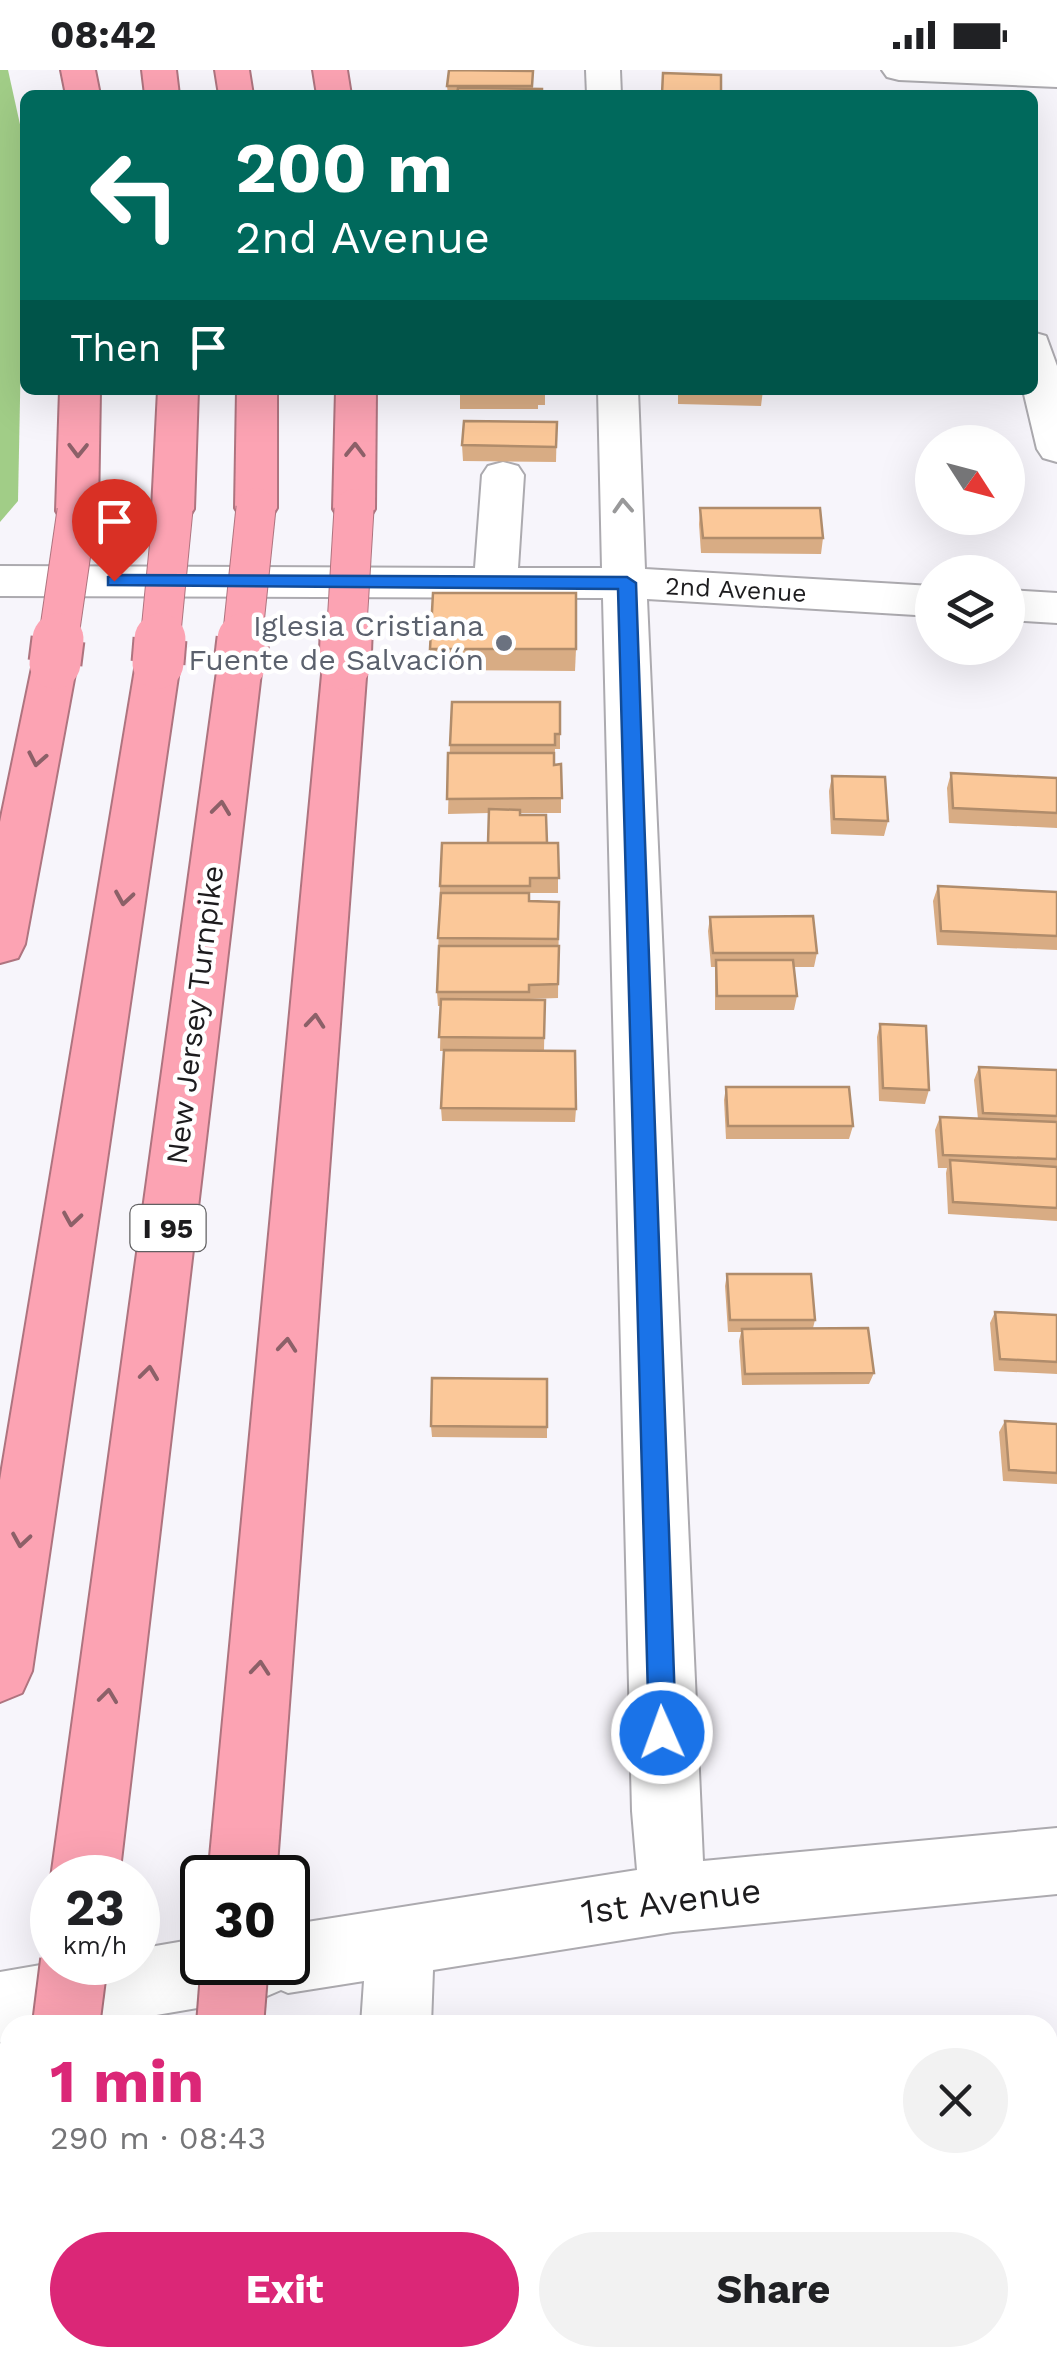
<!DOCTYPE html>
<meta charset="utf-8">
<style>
body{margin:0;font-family:"Work Sans",sans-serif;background:#f2f2f2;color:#202124;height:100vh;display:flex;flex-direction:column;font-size:38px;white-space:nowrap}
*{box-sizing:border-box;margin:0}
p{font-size:32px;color:#757577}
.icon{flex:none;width:55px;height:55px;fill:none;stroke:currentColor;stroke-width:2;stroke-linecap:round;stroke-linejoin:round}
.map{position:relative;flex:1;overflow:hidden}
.drawer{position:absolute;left:0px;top:1945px;width:1058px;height:352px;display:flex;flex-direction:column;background:#fff;border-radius:30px 30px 0 0;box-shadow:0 10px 40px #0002}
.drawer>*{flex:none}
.guide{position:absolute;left:20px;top:20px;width:1018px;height:305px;border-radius:15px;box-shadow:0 10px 40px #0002;background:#00695c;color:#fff;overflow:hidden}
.needle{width:65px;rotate:126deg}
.fabs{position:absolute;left:915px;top:355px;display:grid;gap:20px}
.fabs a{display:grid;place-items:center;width:110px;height:110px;border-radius:50%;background:#fff;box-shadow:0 10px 40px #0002;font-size:50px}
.speed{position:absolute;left:30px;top:1785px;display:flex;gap:20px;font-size:50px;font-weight:700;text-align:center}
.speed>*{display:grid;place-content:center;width:130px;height:130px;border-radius:50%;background:#fff;box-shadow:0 10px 40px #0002;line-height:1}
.speed small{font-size:25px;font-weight:400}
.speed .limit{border:5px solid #111;border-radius:15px;background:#fff;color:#111}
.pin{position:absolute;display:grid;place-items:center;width:85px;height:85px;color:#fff;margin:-102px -42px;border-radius:50% 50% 50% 0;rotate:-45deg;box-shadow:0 0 10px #0007}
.pin .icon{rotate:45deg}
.me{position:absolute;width:110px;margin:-55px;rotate:358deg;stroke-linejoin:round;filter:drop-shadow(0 0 8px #0008)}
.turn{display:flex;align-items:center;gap:35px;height:210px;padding:0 50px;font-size:45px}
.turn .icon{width:130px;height:130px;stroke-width:2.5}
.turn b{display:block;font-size:70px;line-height:85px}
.then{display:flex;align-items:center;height:95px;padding:0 50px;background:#0003;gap:20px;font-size:38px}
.round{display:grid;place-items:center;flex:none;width:105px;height:105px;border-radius:52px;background:#f2f2f2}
.summary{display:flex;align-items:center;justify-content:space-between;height:170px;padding:0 50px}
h1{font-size:60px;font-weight:700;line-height:75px;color:#db2777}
.action{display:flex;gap:20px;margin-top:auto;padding:20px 50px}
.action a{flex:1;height:115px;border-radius:60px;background:#db2777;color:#fff;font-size:40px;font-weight:700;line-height:115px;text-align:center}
.action a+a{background:#f2f2f2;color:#202124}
.status{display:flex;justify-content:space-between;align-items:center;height:70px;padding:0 50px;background:#fff;direction:ltr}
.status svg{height:28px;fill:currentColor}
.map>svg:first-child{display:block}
</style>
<div class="status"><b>08:42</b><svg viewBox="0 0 49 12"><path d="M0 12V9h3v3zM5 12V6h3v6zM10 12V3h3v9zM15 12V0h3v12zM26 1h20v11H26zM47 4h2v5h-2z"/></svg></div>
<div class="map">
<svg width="1057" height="2296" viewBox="0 0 1057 2296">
<rect width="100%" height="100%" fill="#f7f5fb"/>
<path fill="#a1cd87" d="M0,0H8L25,77L18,431L0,452Z"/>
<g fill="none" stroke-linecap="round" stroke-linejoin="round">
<defs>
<g id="minor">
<path d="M586,0H620L621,25H587Z"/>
<path d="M882,0H1057V17L899,10L887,7Z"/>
<path d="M1032,262L1046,266L1057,296V392L1043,388L1037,379L1023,320H1032Z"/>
<path d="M598,320H638L645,499L932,516V546L647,529L703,1791L1057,1758V1824L673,1862L433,1900L431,1955H361L364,1911L288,1923L281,1920L267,1926L98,1955H10V1970L0,1972V1902L58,1892H138V1879L202,1868V1892H288V1855L637,1800L632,1741L603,528L0,526V496L475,498L482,405L488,396L503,392L518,396L524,405L518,498H602Z"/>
<path d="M1008,520L1057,523V553L1008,550Z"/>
<path d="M341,2288H417L416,2296H340Z"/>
</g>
<g id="highway">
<path d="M61,0H95L100,25H66Z"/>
<path d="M142,0H176L179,25H145Z"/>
<path d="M215,0H249L253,25H219Z"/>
<path d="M313,0H347L351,25H317Z"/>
<path d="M60,320H100L98,441L92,451L77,455L62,451L56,441Z"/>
<path d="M158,320H198L194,439L188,449L173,453L158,449L152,439Z"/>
<path d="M237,320H277V438L271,448L256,452L241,448L235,438Z"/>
<path d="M336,320H376L375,439L369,449L354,453L339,449L333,439Z"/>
<path d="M55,577L71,582L77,593L25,874L18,888L0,893V752L33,593L39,582Z"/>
<path d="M158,577L174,582L180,593L32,1601L22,1623L0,1632V1410L136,593L142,582Z"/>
<path d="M240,578L256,583L262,594L119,1808H52V1811L51,1808L218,594L224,583Z"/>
<path d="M345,578L361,583L367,594L276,1808H208L323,594L329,583Z"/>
<path d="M10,2256V2288H62L61,2296H0V2260Z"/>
<rect x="163" y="2288" width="76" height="8"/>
</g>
</defs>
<use href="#minor" stroke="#acaaaf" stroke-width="4"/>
<use href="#highway" stroke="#ae747f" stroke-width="4"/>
<use href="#minor" fill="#fff" fill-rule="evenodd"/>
<use href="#highway" fill="#fca3b3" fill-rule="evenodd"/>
<defs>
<g id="highway-bridge-far2">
<path d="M58,572L77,441"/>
<path d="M160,572L173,439"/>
<path d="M242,572L256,438"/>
<path d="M346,572L354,439"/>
</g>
<g id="highway-bridge-far1">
<path d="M55,593L58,569"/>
<path d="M158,593L160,569"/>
<path d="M240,594L243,569"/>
<path d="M345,594L346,569"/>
</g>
<g id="highway-bridge">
<path d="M66,1955L74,1892"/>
<path d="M230,1955L235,1892"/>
</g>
</defs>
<use href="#highway-bridge-far2" stroke="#ae747f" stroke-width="41" stroke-linecap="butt"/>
<use href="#highway-bridge-far1" stroke="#ae747f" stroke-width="55" stroke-linecap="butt"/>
<use href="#highway-bridge" stroke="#ae747f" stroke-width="70" stroke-linecap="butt"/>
<use href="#highway-bridge-far2" stroke="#fca3b3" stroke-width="39"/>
<use href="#highway-bridge-far1" stroke="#fca3b3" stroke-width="51"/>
<use href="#highway-bridge" stroke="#fca3b3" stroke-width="66"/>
</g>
<g fill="#d8ac84">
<path d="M533,1V19L542,25H448L447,16Z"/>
<path d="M460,320H545V335H538V339H460Z"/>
<path d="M678,320H763L761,336L678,334Z"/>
<path d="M557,352L556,392L463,391L462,375Z"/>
<path d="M700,438L823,468L821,484L701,483L699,454Z"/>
<path d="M430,579H576L575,601L432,600Z"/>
<path d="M560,632V679H555L554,695L561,694V743H520V745L547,773H558V823H530V830L559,832L558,928L529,929V930H545L544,981L576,1039L575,1052L442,1051L441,1038L444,981H440L441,936H438L437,922L440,816L488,773L489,743L448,744L450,675Z"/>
<path d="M951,703L1057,708V758L949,753L947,718Z"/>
<path d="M832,706L888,751L884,766L831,764L829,721Z"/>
<path d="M938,816L1057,822V880L937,875L933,831Z"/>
<path d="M710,847L817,883L814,897H794L797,926L794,940H715V897H711L708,861Z"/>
<path d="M880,954L929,1020L925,1034L879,1031L877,967Z"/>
<path d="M979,997L1057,1000V1151L948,1144L946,1103L947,1098H938L935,1060L940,1047L978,1049L974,1010Z"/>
<path d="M726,1017L853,1056L849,1069H726L724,1030Z"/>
<path d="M727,1204L815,1250L813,1258L874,1303L869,1314L742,1315L739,1271L741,1262H728L725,1216Z"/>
<path d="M995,1242L1057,1245V1304L994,1301L990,1253Z"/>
<path d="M547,1309V1368L432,1367L431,1356Z"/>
<path d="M1005,1351L1057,1354V1414L1003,1411L999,1362Z"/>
</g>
<g fill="#fbc899" stroke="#b08c6b" stroke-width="2.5">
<path d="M449,0L533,1L532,16H447Z"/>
<path d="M663,3L721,5V25L662,24Z"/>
<path d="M458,18L542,19V25H457Z"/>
<path d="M460,320H538V323H459Z"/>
<path d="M464,351L557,352L556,377L462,375Z"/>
<path d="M700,438H820L823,468H703Z"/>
<path d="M433,523H576V579H430Z"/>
<path d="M452,632H560V664H555V675H450Z"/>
<path d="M448,683H554V695L561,694L562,728L447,729Z"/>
<path d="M951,703L1057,708V743L953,738Z"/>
<path d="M832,706L885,707L888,751L834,749Z"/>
<path d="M489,739L520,740V745H546L547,773H488Z"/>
<path d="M442,773H558L559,808H530V816H440Z"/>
<path d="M938,816L1057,822V866L941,861Z"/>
<path d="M441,823H529V831L559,832L558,869L438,868Z"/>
<path d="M813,846L817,883H713L710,847Z"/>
<path d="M439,876H559L558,914L529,915V922H437Z"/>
<path d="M716,890H793L797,926H717Z"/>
<path d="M441,929L545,930L544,968L439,967Z"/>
<path d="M880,954L926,956L929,1020L883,1018Z"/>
<path d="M444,980L575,981L576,1039L441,1038Z"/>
<path d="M979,997L1057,1000V1046L983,1043Z"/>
<path d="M726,1017H849L853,1056H728Z"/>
<path d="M940,1047L1057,1052V1089L943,1085Z"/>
<path d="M950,1090L1057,1097V1138L953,1132Z"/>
<path d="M727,1204H811L815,1250H730Z"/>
<path d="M995,1242L1057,1245V1292L1000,1289Z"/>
<path d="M868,1258L874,1303L745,1304L742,1259Z"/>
<path d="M432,1308L547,1309V1357L431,1356Z"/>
<path d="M1005,1351L1057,1354V1403L1009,1400Z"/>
</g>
<defs><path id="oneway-chevron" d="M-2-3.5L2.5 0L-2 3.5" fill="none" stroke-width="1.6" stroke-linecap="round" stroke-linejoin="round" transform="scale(2.5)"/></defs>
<g stroke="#8c6068">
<use href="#oneway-chevron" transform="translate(78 380) rotate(91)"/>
<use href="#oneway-chevron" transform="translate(355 380) rotate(-89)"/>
<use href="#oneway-chevron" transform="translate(37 689) rotate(101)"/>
<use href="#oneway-chevron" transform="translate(221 738) rotate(-83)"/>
<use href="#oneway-chevron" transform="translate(124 828) rotate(99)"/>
<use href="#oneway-chevron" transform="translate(315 951) rotate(-85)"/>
<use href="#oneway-chevron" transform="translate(72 1149) rotate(99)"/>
<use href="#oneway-chevron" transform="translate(287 1275) rotate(-85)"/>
<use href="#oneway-chevron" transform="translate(149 1303) rotate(-83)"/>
<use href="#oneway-chevron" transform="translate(21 1470) rotate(99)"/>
<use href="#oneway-chevron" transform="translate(260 1598) rotate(-85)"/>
<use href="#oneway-chevron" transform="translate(108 1626) rotate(-83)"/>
</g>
<use stroke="#99999a" href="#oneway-chevron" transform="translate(623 436) rotate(-93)"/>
<path fill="#1a73e8" stroke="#114b97" stroke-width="2.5" d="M114,505L627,507L636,513L676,1663L672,1672L662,1676L653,1672L649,1663L618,519L108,515V507Z"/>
<circle fill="#6b7280" stroke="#fff" stroke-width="4" cx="504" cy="573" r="10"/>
<g text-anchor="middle" stroke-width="9" stroke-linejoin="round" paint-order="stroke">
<g font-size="25" fill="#1d1c1e" stroke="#fff">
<text transform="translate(736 519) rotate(3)" y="9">2nd Avenue</text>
</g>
<rect fill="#fff" stroke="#616062" stroke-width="2.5" x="130.5" y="1135" width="75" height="46" rx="8"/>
<g font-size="28" font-weight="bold" fill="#1d1c1e">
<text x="168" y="1168">I 95</text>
</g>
<g font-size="30" fill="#5b616d" stroke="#fff" text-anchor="end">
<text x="484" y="566">Iglesia Cristiana<tspan x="484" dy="34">Fuente de Salvación</tspan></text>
</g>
<g font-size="30" fill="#1d1c1e" stroke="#fff">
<text transform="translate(195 945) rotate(-83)" y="10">New Jersey Turnpike</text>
</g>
<g font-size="35" fill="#1d1c1e" stroke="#fff">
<text transform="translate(671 1831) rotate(-7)" y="12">1st Avenue</text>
</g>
</g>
</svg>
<div class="fabs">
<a><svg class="needle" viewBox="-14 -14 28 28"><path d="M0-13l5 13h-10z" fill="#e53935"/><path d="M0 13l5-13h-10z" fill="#757577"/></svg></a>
<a><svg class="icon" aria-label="layers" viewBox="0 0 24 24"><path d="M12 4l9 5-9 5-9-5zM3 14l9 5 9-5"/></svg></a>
</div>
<div class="speed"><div>23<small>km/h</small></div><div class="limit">30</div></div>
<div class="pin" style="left:114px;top:511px;background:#d93025"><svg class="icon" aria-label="arrive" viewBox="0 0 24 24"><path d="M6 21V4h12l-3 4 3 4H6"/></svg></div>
<svg class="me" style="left:662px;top:1663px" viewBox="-20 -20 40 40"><circle r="17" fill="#1a73e8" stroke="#fff" stroke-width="3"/><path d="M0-11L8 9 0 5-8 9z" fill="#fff"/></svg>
<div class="guide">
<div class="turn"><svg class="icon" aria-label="left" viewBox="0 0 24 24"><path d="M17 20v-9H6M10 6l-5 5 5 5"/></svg><div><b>200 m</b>2nd Avenue</div></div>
<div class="then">Then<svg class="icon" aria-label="arrive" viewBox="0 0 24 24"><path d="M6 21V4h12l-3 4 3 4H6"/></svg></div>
</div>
<section class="drawer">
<div class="summary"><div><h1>1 min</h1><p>290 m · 08:43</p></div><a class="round"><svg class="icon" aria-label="close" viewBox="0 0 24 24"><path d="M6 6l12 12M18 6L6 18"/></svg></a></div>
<div class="action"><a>Exit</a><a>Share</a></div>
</section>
</div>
